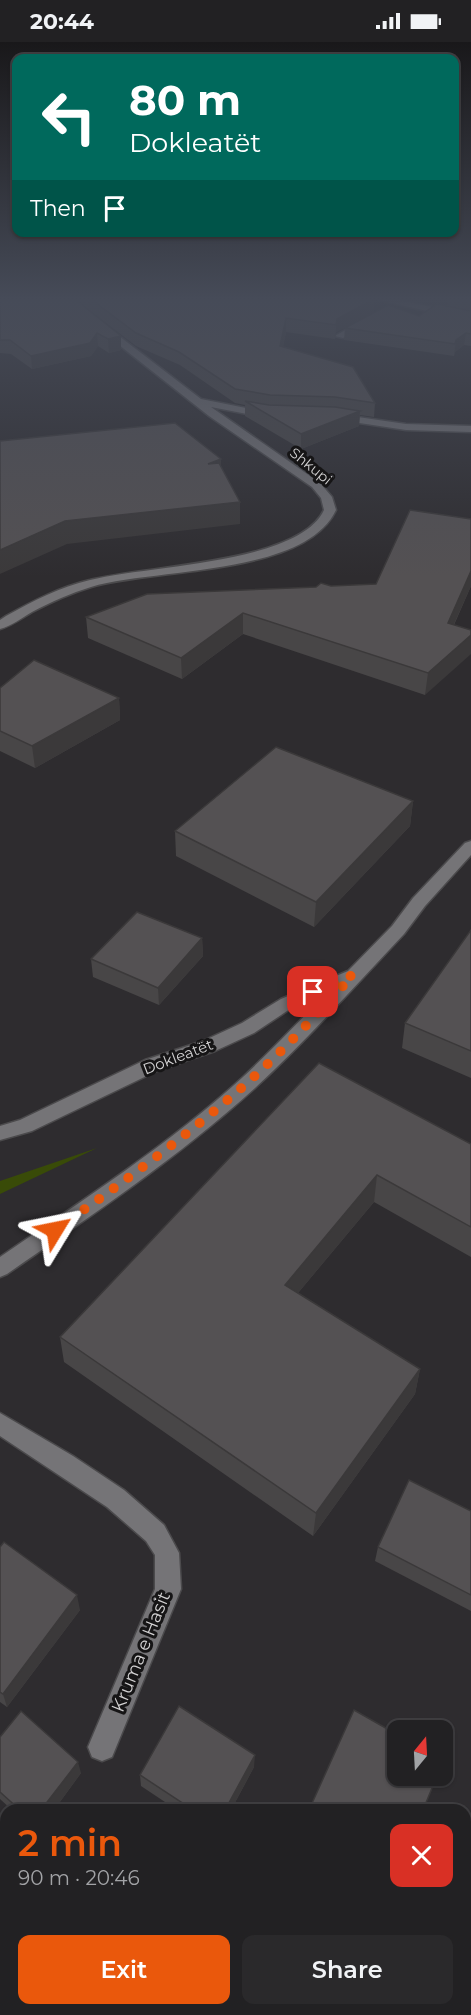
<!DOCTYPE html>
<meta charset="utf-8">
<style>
body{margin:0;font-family:Montserrat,sans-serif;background:#2a292b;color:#f1f3f6;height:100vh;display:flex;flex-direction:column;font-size:22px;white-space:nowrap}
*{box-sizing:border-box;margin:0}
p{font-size:20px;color:#a2a3a6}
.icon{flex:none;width:33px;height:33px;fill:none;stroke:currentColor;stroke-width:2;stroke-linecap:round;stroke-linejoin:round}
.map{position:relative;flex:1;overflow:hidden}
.sheet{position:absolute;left:0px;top:1762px;width:471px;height:212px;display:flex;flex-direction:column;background:#222123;border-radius:18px 18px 0 0;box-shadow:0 2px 4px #0004,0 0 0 2px #3f3e41}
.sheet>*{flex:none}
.hud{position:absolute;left:12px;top:12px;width:447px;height:183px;border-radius:12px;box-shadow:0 2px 4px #0004,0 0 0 2px #3f3e41;background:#00695c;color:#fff;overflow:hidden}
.needle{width:39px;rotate:18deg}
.controls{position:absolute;left:387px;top:1678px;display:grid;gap:12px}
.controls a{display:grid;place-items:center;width:66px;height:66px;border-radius:12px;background:#222123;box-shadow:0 2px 4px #0004,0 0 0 2px #3f3e41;font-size:30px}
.pin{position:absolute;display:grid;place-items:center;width:51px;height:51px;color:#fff;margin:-26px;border-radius:12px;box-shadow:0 3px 9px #0006}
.me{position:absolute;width:66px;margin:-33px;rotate:55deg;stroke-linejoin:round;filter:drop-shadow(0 0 4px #0008)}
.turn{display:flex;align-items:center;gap:21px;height:126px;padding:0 18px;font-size:27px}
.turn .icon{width:78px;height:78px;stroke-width:2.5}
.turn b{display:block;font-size:42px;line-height:51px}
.then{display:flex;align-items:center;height:57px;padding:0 18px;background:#0003;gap:12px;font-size:22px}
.round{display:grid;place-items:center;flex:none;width:63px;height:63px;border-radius:12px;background:#2a292b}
.overview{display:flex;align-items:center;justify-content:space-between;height:102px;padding:0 18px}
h1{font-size:36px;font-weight:600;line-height:45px;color:#ea580c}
.cta{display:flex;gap:12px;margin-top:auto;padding:12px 18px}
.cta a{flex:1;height:69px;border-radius:12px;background:#ea580c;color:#fff;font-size:24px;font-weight:600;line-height:69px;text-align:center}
.cta a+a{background:#2a292b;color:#f1f3f6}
.status{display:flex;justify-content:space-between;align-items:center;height:42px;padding:0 30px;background:#222123;direction:ltr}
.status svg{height:16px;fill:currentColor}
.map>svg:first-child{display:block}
</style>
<div class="status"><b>20:44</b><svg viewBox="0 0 49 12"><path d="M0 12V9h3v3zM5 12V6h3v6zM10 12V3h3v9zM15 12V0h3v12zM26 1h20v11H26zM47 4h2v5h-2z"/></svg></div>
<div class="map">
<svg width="471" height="1973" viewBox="0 0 471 1973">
<rect width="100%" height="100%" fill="#2e2c2f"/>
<path fill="#394b08" d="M97,1106L0,1152V1139Z"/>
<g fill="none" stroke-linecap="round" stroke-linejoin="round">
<defs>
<g id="minor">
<path d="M62,258H72L201,357L271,371L272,373L267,376L211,365L320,441L332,455L336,468C305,534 155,526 91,545C71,551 51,560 32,570C22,576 11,584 0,587V578L6,574C33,559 60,545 90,538C147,523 299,522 324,468L321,456L312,445L209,374Z"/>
<path d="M379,258H398L471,273V279Z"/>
<path d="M366,276L370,279L369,281L343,296L335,294Z"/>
<path d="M337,372L406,382L471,384V390L406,388L333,377L332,375Z"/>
<path d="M471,799V813L425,864L404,892C355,944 307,998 255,1046C179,1115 92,1173 7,1232L0,1235V1215C80,1160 171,1101 243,1035C272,1008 299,979 327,951L293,965L254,991L215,1009L159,1028L32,1089L0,1098V1084L20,1078L145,1018L203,999L242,981L281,957L348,929L392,884L413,856L465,801Z"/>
<path d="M0,1371L73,1414L124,1448L164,1483L179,1511L181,1547L112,1715L102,1719L92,1715L88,1705L155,1547V1513L146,1499L107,1465L0,1394Z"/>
</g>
</defs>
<use href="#minor" stroke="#4b4a4c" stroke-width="3"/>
<use href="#minor" fill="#757477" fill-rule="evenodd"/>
</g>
<g fill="#484647">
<path d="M0,258L121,294V308L109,311L98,304L91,314L32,327L11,312L0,311Z"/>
<path d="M76,258H374V270L336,290L335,297L286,290L283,305L375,361L374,375L360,373L359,384L301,407L245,374V363L235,361L180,323L136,304Z"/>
<path d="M448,258H471V304L464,303L455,310L454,314L344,298L345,286L419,274L447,264Z"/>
<path d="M471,477V544L454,583L425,653L243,592L182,637L88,596L86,575L331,544L376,542Z"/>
<path d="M0,646L119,656L120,678L35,726L0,709Z"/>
<path d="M413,759L410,784L314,885L176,814L175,789Z"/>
<path d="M471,888V1036L402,1006L405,981Z"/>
<path d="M202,896L203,914L159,963L93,935L91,917Z"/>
<path d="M319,1021L471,1102V1215L374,1160L298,1251L420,1327L415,1352L313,1494L64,1320L60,1295Z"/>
<path d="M471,1469V1569L375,1519L378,1505Z"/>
<path d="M0,1505L80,1568L7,1665L0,1660Z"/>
<path d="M0,1695L81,1731L54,1768H12L0,1757Z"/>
<path d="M254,1725L231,1768H177L141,1744L140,1733Z"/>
</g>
<g fill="#3b393a">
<path d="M372,258H374V270L336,290L335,297L337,277Z"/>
<path d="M286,276V290L280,318V304Z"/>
<path d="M97,291L98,304L91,314L32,327L31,314Z"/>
<path d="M466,291L464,303L455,310L454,314L456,298Z"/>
<path d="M121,294V308L109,311L108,297Z"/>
<path d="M360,369L359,384L301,407V392Z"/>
<path d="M221,417V439L208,422Z"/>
<path d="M240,460V482L67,502L0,532V508L65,479Z"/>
<path d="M471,529V544L445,602L448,581Z"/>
<path d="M243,571V592L182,637L181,616Z"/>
<path d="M471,593V612L425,653L428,631Z"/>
<path d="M119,656L120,678L35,726L32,704Z"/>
<path d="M413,759L410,784L314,885L316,860Z"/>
<path d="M202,896L203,914L159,963L158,946Z"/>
<path d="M377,1133L374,1160L283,1269L285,1243Z"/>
<path d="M420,1327L415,1352L313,1494L316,1471Z"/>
<path d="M77,1553L80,1568L7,1665L3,1652Z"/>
<path d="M255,1713L254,1725L231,1768H225Z"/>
<path d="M78,1720L81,1731L54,1768H41Z"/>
<path d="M105,1968H109L106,1973H101Z"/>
</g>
<g fill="#545153" stroke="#3b393a" stroke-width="1.5">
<path d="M0,258H76L121,294L108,297L97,291L90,301L31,314L10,298H0Z"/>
<path d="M92,258H372L337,277L336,283L286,276L280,304L353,325L375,361L335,355L270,353L235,347L179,310L136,291Z"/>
<path d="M437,262L471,269V292L466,291L456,298L455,302L345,286L388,263L419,274Z"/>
<path d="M245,359L269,363L335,365L360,369L301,392Z"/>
<path d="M175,381L221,417L208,422L219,421L240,460L65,479L0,508V399Z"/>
<path d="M410,468L471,477V529L448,581L471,588V593L428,631L243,571L181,616L86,575L147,552L316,545L321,541L331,544L376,542Z"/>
<path d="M34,618L119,656L32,704L0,689V646Z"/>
<path d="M276,705L413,759L316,860L175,789Z"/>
<path d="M137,870L202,896L158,946L91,917Z"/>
<path d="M471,888V1009L405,981Z"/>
<path d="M319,1021L471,1102V1185L377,1133L285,1243L420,1327L316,1471L60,1295Z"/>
<path d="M409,1438L471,1469V1553L378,1505Z"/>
<path d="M4,1500L77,1553L3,1652L0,1650V1505Z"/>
<path d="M179,1664L255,1713L225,1768H193L140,1733Z"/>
<path d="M354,1668L398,1693V1734H437L423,1768H309Z"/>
<path d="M21,1669L78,1720L41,1768H20L0,1750V1695Z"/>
<path d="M48,1968H105L101,1973H53Z"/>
</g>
<linearGradient id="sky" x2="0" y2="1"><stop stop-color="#19181a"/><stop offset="0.48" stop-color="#464b58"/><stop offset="1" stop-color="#464b58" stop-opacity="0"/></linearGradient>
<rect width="471" height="535" fill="url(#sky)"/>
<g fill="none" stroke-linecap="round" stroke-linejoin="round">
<path stroke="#ea580c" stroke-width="10" stroke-dasharray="0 18" d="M55,1188C121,1142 187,1094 247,1041C285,1007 319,970 353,933L313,950"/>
</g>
<g text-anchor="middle" stroke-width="6" stroke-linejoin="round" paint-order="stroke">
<g font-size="14" fill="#d3d2d3" stroke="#161516">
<text transform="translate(311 424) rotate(39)" y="5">Shkupi</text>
</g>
<g font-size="15" fill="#d3d2d3" stroke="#161516">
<text transform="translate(178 1015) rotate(-21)" y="5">Dokleatët</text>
</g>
<g font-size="18" fill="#d3d2d3" stroke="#161516">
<text transform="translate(141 1610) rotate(-68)" y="6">Kruma e Hasit</text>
</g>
</g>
</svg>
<div class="controls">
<a><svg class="needle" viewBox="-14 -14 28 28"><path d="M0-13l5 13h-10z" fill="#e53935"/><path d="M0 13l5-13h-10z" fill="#a2a3a6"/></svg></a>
</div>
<div class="pin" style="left:313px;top:950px;background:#d93025"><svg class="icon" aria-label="arrive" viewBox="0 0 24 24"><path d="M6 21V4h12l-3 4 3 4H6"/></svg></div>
<svg class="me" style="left:55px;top:1188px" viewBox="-20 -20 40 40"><path d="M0-17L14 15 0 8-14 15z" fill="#ea580c" stroke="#fff" stroke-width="4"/></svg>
<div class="hud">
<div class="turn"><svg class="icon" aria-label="left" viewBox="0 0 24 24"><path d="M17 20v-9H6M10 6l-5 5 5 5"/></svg><div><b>80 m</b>Dokleatët</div></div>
<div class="then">Then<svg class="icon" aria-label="arrive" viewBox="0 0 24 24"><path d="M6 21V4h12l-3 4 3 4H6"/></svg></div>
</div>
<section class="sheet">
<div class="overview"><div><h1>2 min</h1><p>90 m · 20:46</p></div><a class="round" style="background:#d93025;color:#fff"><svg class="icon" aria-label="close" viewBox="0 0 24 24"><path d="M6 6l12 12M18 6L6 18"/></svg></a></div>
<div class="cta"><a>Exit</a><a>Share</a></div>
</section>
</div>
